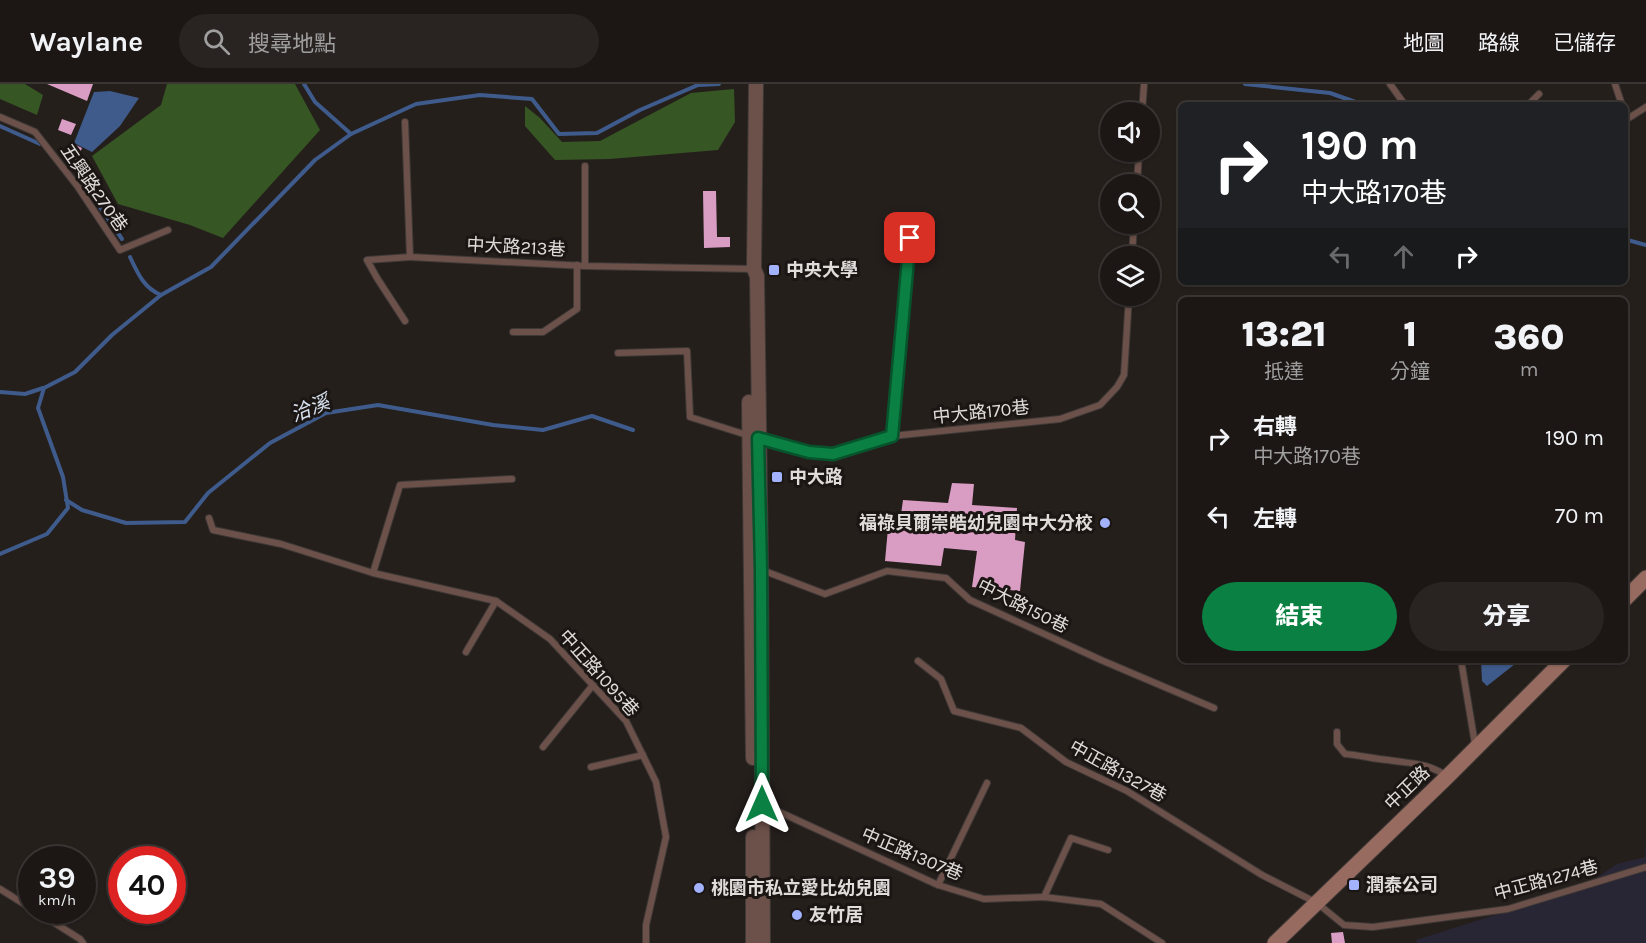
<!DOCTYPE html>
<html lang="zh-TW">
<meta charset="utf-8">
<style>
body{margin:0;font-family:Karla,"Noto Sans TC",sans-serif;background:#292422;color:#f1f3f6;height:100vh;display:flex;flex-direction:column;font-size:22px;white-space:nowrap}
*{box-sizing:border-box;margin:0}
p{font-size:20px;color:#a09fa0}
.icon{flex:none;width:33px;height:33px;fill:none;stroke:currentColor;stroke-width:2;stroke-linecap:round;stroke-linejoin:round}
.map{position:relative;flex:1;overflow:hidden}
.panel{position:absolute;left:1178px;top:213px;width:450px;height:366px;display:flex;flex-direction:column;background:#1c1715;border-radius:9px;box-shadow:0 2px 4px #0004,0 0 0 2px #3a3634}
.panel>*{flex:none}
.banner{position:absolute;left:1178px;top:18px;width:450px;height:183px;border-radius:9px;box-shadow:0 2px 4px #0004,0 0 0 2px #3a3634;background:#202124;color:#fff;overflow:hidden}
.buttons{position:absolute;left:1100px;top:18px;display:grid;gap:12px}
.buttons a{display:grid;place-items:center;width:60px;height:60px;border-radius:50%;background:#1c1715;box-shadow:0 2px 4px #0004,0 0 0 2px #3a3634;font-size:30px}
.speed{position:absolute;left:18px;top:762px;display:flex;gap:12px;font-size:30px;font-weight:700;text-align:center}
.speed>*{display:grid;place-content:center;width:78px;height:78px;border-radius:50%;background:#1c1715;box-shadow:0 2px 4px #0004,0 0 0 2px #3a3634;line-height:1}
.speed small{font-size:15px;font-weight:400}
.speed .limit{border:9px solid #d22;background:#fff;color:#111}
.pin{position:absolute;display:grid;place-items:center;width:51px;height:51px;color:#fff;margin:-26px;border-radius:12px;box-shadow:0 3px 9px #0006}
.me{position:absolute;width:66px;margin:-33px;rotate:0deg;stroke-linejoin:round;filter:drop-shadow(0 0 4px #0008)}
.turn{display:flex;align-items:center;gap:21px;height:126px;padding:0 24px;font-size:27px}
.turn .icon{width:78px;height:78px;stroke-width:2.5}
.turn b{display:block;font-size:42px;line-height:51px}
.lanes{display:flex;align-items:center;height:57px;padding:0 24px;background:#0003;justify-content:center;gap:30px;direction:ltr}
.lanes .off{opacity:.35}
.eta{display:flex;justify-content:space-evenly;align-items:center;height:102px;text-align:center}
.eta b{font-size:36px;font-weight:800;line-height:42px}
.cta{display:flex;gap:12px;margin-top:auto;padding:12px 24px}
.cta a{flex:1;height:69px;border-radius:36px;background:#0b8043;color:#fff;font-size:24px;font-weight:800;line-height:69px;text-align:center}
.cta a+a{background:#292422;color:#f1f3f6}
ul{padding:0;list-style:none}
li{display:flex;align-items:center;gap:18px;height:78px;padding:0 24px}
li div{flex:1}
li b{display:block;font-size:22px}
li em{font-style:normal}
header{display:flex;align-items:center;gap:36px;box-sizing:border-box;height:84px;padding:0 30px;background:#1c1715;border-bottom:2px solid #3a3634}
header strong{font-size:28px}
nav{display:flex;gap:33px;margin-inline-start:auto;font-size:21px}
.search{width:420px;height:54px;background:#292422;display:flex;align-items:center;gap:15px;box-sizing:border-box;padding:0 21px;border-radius:33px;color:#a09fa0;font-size:22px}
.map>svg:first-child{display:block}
</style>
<header>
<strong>Waylane</strong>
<div class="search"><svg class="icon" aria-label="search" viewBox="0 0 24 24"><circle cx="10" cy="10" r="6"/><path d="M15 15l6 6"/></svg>搜尋地點</div>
<nav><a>地圖</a><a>路線</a><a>已儲存</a></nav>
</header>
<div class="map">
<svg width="1646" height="859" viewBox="0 0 1646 859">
<rect width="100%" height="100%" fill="#251f1c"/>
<path fill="#282535" d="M1646,751V859H1417L1416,856L1581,804L1617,780L1645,773Z"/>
<g fill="#365724">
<path d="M0,0H25L43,11L37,31L0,15Z"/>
<path d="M167,0H295L320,46L223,154L190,141L118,120L92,72L161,21Z"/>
<path d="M734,5L735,38L718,66L610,75L555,76L525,42V22L540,34L562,58L600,57L691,9Z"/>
</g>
<g fill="#3e5b8c">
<path d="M110,7L139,14L120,42L92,68L74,59L94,8Z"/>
<path d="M1481,576H1517L1515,580L1487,602L1482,597Z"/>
</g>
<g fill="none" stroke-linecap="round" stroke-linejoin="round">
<g stroke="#3e5b8c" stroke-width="4">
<path d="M304,0L315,18L351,50L416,20L480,11L532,15L559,50L597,49L640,26L698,1L719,0"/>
<path d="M1245,0L1330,9L1364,21"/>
<path d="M0,42L40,60"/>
<path d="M76,94L92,111L122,155"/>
<path d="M1624,155L1646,161"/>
<path d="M130,173C138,190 144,204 161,211"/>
<path d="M0,308L25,310L43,304"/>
<path d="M66,416L82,426L126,439L185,438L208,409L270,359L326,329L378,321L493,341L543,346L592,332L633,346"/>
<path d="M0,470L47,450L68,424L63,393L38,324L44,304L75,288L112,251L161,211L211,183L315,76L351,50"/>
</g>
</g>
<g fill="#d99dc4">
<path d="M47,0H93L87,17Z"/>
<path d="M62,35L76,40L71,51L58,46Z"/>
<path d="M72,59L82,64L72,87L64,76L67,74Z"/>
<path d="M703,107H716L717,153H730V163L704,164Z"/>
<path d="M952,399L974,400L972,421L1017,424L1015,456L1025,458L1020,507L972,503L977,467L944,464L941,482L885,477L888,444L899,445L903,416L948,419Z"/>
<path d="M1343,848L1345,859H1332L1331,849Z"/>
</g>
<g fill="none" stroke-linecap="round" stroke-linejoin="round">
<defs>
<g id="service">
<path d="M1390,0L1405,21"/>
<path d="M1615,0L1622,21"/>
<path d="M1528,21L1539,10"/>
<path d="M1142,28L1144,1"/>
<path d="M0,33L35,48L78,103L120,166L168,146"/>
<path d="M1624,37L1646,23"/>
<path d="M405,38L410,173L585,182L754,185"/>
<path d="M585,82V182"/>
<path d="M1137,100L1139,68"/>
<path d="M1132,172L1134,140"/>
<path d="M405,237L377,194L367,176L410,173"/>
<path d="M513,248H543L577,225V181"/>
<path d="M618,269L687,267L690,333L750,352"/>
<path d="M892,352L913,132"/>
<path d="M760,354L809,368L833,370L892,352L1060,335L1100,321L1117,303L1124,291L1129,212"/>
<path d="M209,434L213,446L281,460L373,489L496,517L550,555L626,637L656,698L666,753L646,841V859"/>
<path d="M762,486L825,510L887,487L946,494L970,516L1101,576L1214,624"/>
<path d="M373,489L400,401L512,395"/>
<path d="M466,568L496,517"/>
<path d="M1461,576L1475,660"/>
<path d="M918,577L941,595L954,627L1021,644L1066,678L1127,707L1262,791L1317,819L1344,841L1373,843L1508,825L1646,783"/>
<path d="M1337,648V660L1345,670C1359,671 1374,675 1388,676C1412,680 1425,678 1447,692"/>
<path d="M543,663L593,601"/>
<path d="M591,683L643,671"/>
<path d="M753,718L762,720L938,801L984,815L1044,813L1101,820L1162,859"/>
<path d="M938,801L987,699"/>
<path d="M0,805L32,825"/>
<path d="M1044,813L1071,754L1108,766"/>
<path d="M34,826L80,855L83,859"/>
</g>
<g id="tertiary">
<path d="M756,0L754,185L757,192L761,485L763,859"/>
<path d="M749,318L753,674"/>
<path d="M753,859V753"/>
</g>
<g id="secondary">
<path d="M1624,516L1646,494"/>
<path d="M1275,859L1447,693L1564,576"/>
</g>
</defs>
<use href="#service" stroke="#3f3937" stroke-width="8"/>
<use href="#tertiary" stroke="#3f3937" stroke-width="16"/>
<use href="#secondary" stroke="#3f3937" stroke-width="17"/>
<use href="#service" stroke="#6c514a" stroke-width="6"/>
<use href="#tertiary" stroke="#6c514a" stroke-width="14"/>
<use href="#secondary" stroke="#976b60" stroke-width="15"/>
</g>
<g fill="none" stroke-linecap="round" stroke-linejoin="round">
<defs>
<path id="route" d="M762,720L761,485L758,354L809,368L833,370L892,352L910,154"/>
</defs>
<use href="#route" stroke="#07532c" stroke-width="15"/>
<use href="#route" stroke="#0b8043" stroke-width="10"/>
</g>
<g fill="#a3b2fd" stroke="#1b1613" stroke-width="2">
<rect x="768" y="180" width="12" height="12" rx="3"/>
<rect x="771" y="387" width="12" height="12" rx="3"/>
<circle cx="1105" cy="439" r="6"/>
<rect x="1348" y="795" width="12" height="12" rx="3"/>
<circle cx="699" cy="804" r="6"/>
<circle cx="797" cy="831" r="6"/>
</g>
<g text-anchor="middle" stroke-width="6" stroke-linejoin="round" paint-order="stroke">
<g font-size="18" fill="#e0dcda" stroke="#1b1613">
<text transform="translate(94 104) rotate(55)" y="6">五興路270巷</text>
<text transform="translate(516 163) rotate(3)" y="6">中大路213巷</text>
<text transform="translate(981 328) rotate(-6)" y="6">中大路170巷</text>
<text transform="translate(1023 522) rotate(26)" y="6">中大路150巷</text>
<text transform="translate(599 589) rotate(48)" y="6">中正路1095巷</text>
<text transform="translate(1118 687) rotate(29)" y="6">中正路1327巷</text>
<text transform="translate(1407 704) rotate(-44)" y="6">中正路</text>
<text transform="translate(912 770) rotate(23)" y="6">中正路1307巷</text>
<text transform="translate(1546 796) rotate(-15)" y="6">中正路1274巷</text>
</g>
<g font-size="18" font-weight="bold" fill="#e0dcda" stroke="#1b1613" text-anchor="start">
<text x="786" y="192">中央大學</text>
<text x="789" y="399">中大路</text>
<text x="1093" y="445" text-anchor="end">福祿貝爾崇皓幼兒園中大分校</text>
<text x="1366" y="807">潤泰公司</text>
<text x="711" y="810">桃園市私立愛比幼兒園</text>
<text x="809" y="837">友竹居</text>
</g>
<g font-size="20" font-style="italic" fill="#d8e2f1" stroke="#1b1613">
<text transform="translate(310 324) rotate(-22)" y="7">洽溪</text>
</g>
</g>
</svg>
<div class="buttons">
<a><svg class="icon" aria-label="sound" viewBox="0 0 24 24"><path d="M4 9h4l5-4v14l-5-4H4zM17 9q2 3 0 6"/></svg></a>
<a><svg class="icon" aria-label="search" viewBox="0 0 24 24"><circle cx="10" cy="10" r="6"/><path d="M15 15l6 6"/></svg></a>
<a><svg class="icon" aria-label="layers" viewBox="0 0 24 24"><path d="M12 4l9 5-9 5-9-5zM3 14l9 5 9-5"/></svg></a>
</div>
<div class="speed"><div>39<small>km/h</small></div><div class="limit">40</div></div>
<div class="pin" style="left:910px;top:154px;background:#d93025"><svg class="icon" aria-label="arrive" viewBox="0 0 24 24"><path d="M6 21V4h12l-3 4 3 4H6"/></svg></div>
<svg class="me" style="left:762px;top:720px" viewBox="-20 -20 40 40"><path d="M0-17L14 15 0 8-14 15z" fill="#0b8043" stroke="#fff" stroke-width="4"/></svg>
<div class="banner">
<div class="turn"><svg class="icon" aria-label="right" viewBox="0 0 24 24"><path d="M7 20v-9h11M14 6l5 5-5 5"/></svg><div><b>190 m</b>中大路170巷</div></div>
<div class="lanes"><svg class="icon off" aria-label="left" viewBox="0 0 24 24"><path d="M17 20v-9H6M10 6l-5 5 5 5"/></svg><svg class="icon off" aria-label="ahead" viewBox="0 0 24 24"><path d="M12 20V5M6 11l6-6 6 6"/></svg><svg class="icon" aria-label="right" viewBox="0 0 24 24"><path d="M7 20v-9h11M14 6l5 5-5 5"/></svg></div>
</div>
<section class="panel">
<div class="eta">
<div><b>13:21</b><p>抵達</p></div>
<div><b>1</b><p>分鐘</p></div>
<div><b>360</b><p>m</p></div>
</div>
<ul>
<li><svg class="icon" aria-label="right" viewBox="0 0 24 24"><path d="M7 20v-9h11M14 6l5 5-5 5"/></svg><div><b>右轉</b><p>中大路170巷</p></div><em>190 m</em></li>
<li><svg class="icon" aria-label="left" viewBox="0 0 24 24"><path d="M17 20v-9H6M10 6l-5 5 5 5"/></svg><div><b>左轉</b></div><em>70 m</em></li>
</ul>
<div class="cta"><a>結束</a><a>分享</a></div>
</section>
</div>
